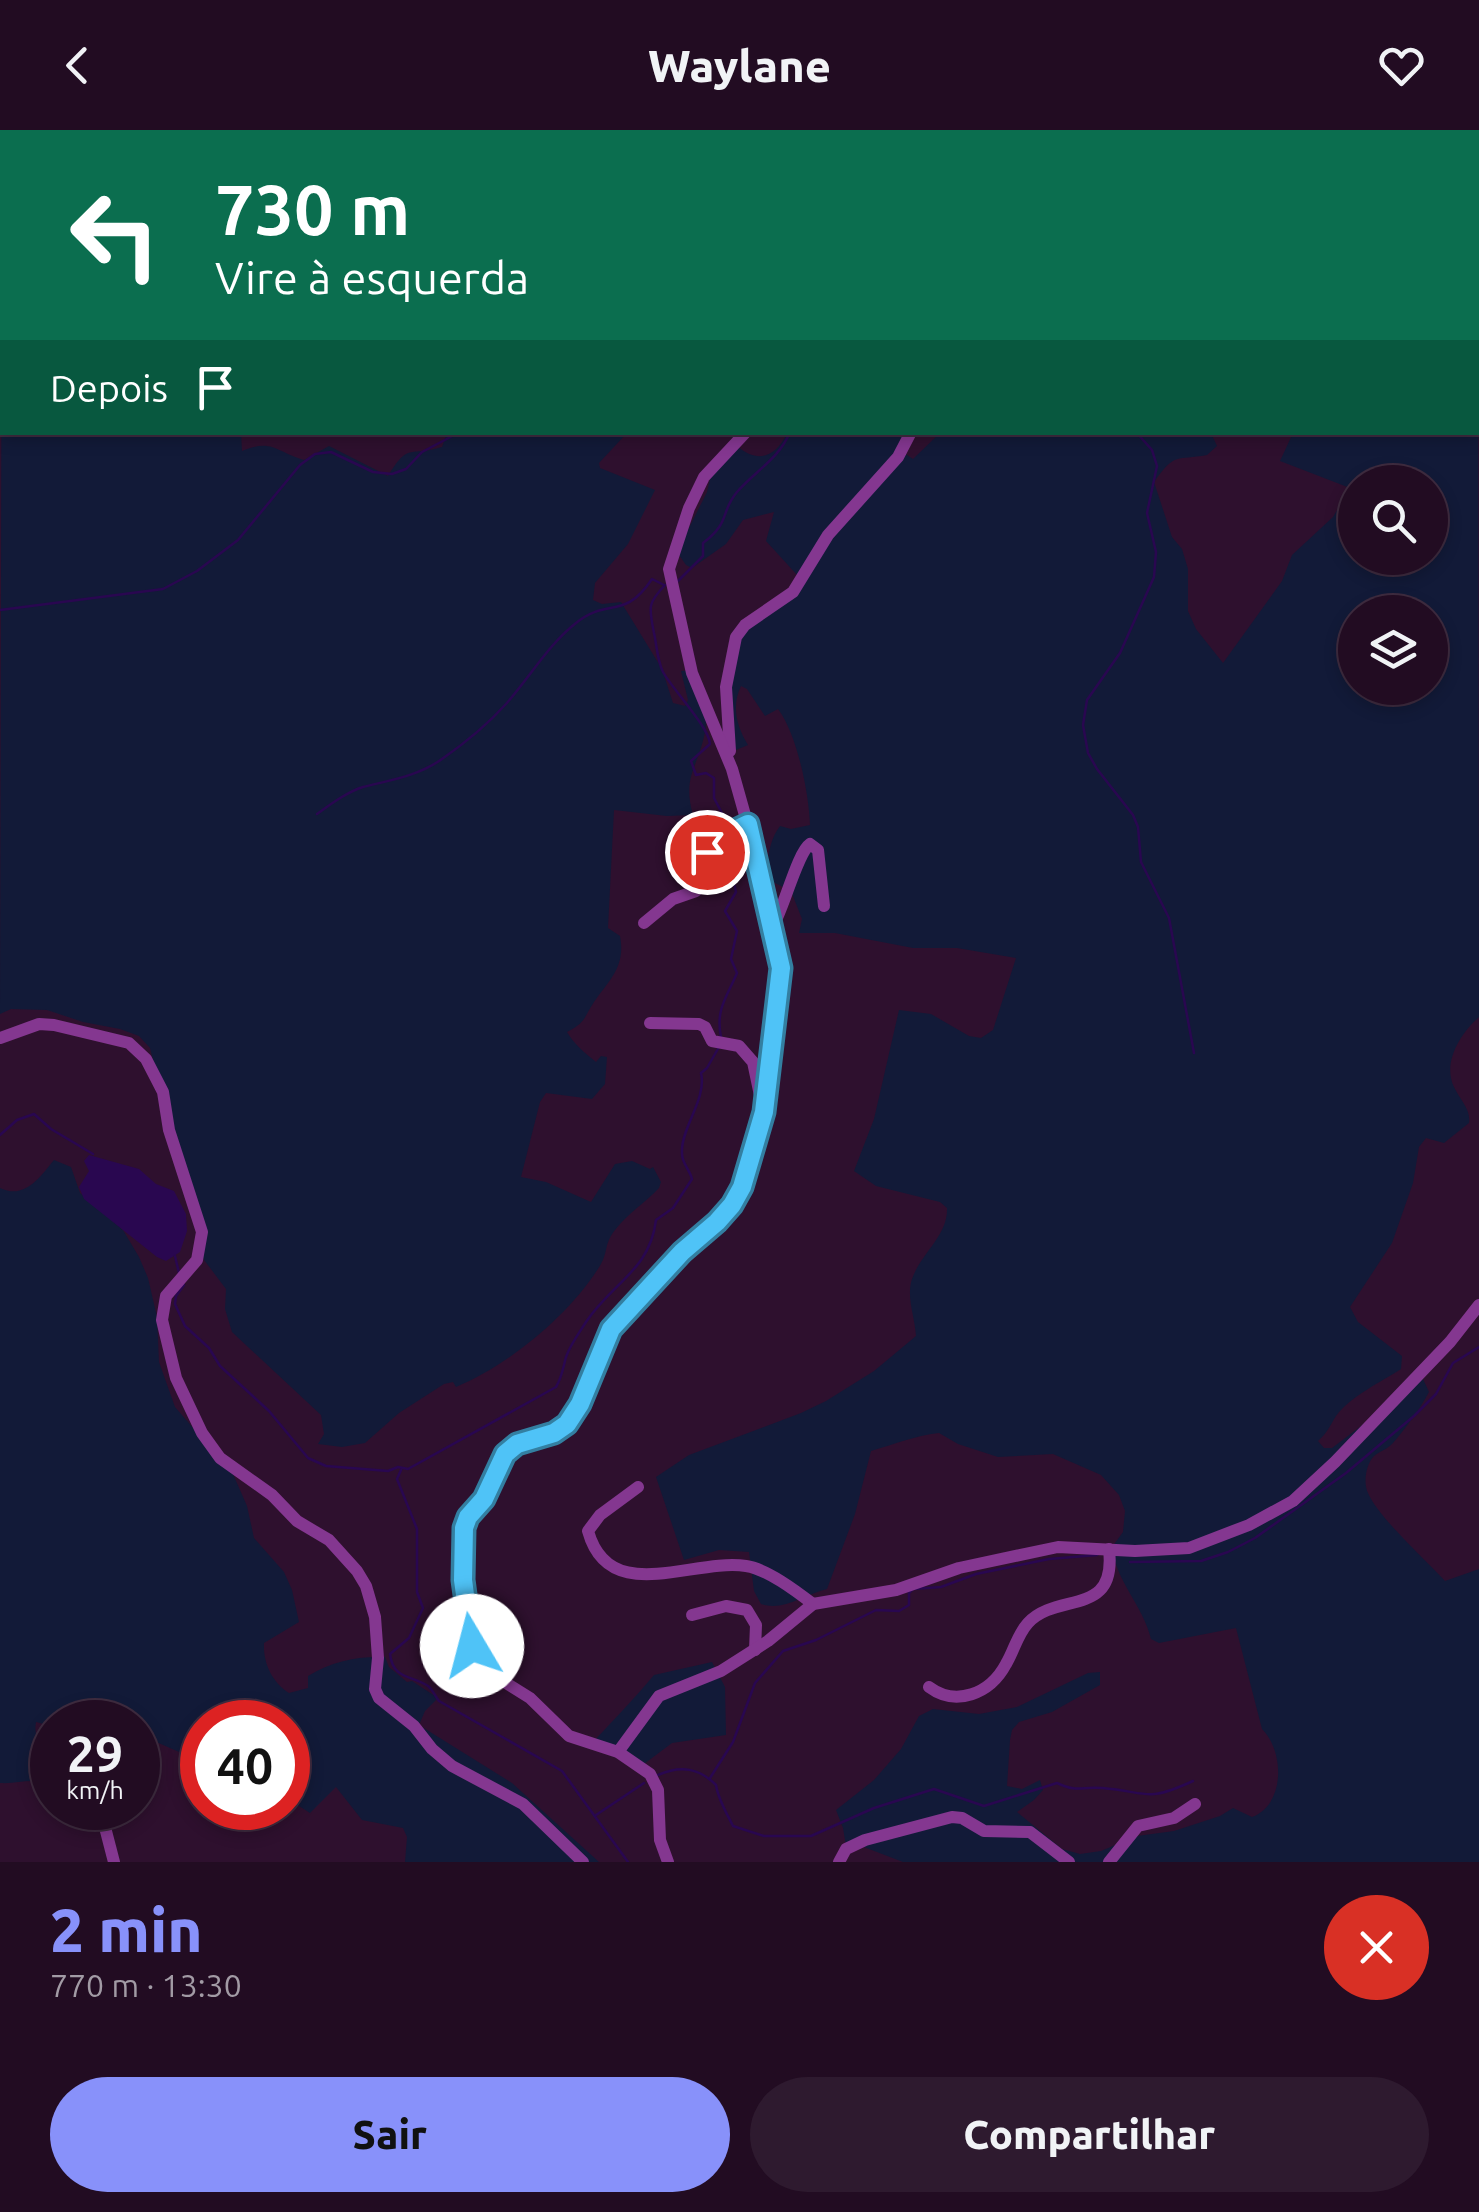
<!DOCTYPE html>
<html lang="pt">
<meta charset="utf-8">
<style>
body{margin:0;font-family:Ubuntu,sans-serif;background:#2e1a2f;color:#f1f3f6;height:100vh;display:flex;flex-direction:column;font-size:38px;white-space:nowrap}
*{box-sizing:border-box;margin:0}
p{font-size:32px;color:#a29ba5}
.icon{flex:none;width:55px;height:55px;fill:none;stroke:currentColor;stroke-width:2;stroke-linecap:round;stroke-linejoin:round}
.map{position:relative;height:1732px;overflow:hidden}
.panel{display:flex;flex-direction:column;background:#220c22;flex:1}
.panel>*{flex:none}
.top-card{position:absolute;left:0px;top:0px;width:1480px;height:305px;box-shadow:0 5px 15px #0003,0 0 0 2px #3f2c40;background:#0b6e4f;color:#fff;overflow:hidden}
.buttons{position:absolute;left:1338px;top:335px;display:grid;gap:20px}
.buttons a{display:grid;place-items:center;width:110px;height:110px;border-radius:50%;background:#220c22;box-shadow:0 5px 15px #0003,0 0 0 2px #3f2c40;font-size:50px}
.speed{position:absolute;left:30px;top:1570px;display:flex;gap:20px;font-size:50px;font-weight:700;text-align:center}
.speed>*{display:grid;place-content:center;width:130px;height:130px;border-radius:50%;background:#220c22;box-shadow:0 5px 15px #0003,0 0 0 2px #3f2c40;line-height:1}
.speed small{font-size:25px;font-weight:400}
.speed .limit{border:15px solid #d22;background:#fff;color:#111}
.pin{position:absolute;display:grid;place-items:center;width:85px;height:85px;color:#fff;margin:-42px;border:5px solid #fff;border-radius:50%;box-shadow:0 2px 10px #0007}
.me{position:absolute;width:110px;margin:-55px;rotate:352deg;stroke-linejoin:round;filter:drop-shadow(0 0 8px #0008)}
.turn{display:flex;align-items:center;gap:35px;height:210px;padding:0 50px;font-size:45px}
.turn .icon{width:130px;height:130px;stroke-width:2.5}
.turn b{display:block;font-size:70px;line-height:85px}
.then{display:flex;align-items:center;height:95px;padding:0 50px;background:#0003;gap:20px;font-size:38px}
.round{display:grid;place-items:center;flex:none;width:105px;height:105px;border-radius:52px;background:#2e1a2f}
.summary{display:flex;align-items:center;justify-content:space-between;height:170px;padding:0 50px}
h1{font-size:60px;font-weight:800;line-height:75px;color:#8891fa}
.primary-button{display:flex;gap:20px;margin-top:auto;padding:20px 50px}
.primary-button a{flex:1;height:115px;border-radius:60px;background:#8891fa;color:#111;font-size:40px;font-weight:800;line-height:115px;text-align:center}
.primary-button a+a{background:#2e1a2f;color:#f1f3f6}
header{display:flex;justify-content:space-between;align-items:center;height:130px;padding:0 50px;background:#220c22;font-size:45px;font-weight:800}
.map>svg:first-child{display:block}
</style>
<header><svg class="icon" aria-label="back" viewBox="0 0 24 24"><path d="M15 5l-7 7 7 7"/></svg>Waylane<svg class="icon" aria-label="heart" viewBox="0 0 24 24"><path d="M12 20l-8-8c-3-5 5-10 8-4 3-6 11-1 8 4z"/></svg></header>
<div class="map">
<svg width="1479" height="1732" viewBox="0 0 1479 1732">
<rect width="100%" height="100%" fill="#2e102e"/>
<g fill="#121a38" fill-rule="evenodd">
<path d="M58,0H338L55,2Z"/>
<path d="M473,0H822L821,2Z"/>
<path d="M2,16V302L241,303L242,321C272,308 278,323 304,330L329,316L388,346C409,312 408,327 442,317L447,303H627L599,333L600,338L655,360L628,414L595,453L593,470L602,474L621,472L662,539L673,573L685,576L688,570L681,541L696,540C699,558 709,584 705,602C698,638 682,646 693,685L667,686L614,680L608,798L620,806C626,837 609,850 594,872C583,889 586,892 567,902C573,913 586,924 596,932L601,926L607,927L605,954L592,969L546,963L540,972L521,1047L546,1052L591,1072L615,1034L632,1031L650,1039L653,1037L661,1052L659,1058C645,1073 628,1083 615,1100C604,1114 608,1122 601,1134C571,1184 509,1235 456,1257L453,1252L444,1254L399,1283L365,1313L342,1317L318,1314L324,1304L321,1285L232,1202L225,1179L226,1159L195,1118L199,1111L150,918L139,906L120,899L83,892L47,880L11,879L0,884Z"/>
<path d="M1478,172L1479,887C1461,903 1442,932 1454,957C1460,970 1471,979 1469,993L1444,1013L1426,1008L1419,1017L1413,1053L1392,1113L1350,1177L1358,1192L1402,1226L1401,1239C1381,1252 1351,1266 1336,1286C1330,1296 1327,1303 1318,1311L1324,1318H1332L1423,1249L1429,1262C1420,1279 1406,1298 1393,1313C1388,1319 1380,1321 1374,1326C1366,1334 1363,1353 1368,1363C1378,1387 1426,1430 1445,1451L1479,1439V1732H903L856,1714L846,1716L843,1698L836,1680L874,1650L901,1619L919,1586L933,1579L979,1584L1017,1577L1088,1543L1100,1542V1555L1052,1582L1019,1592L1012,1600L1010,1610L1007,1656L1022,1659L1040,1650L1043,1660L1034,1670L1017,1682L1062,1719L1080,1724L1101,1721L1137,1706L1174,1701L1220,1686L1233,1678L1252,1687C1285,1675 1285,1622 1262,1599L1236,1498L1159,1513L1151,1509C1143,1475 1116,1452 1112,1417L1123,1402L1125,1381L1119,1365L1101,1345L1053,1324L998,1327L958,1314L939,1303C914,1306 895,1314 871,1321L855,1384L827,1459C805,1464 783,1482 761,1474L754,1461L749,1422L719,1420L684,1430L656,1347L689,1325L801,1283L826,1271L874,1241L916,1206C915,1187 906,1167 912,1149C921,1123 948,1106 947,1078L940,1072L876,1056L854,1041L874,989L899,880L931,884L969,906L981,908L993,900L1016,828L957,818H913L835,803H799L802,789L791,761L769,750C766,732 769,710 780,696L791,699L810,695C809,663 797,604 778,579L765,586L747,559L741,556C731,577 737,597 748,615L736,620L730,615L731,514L792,458L798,446L766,411L774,382L743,390L726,414L692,438L686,435L677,422L707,362L710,349L737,316C758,334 776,327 787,303H908L904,323L913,329L940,303H1211L1217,316L1207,325C1176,331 1176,321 1154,352L1172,407L1182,419L1188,439V481L1196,499L1223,533L1282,451L1292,425L1333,387L1350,358L1280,331L1293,303L1478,302ZM1355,352H1430V428H1355ZM1355,482H1430V558H1355Z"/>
<path d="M54,1030L71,1037L80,1063L123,1100L139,1127L148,1148L157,1187L159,1232L175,1277L233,1344L247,1376L254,1408L284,1442L292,1460L299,1492L264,1513C263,1533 272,1552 289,1563L308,1558V1546C333,1531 356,1526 385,1527L389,1537L407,1552L412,1551L438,1568L425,1581L419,1595L512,1653L599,1732H405L407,1707L403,1698L362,1690L336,1657L310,1683L288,1669V1592H202V1632L138,1604V1592H116L94,1584L80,1583L51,1596L36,1592C32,1612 50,1630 43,1652C27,1649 16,1654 0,1653V1058C25,1070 40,1047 54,1030Z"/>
<path d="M712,1532L725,1557L726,1605L672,1613L644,1634L594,1611C614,1589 635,1568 654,1545Z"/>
</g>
<path fill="#290750" d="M89,1025L139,1039L156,1054L174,1061L186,1084L187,1101L180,1122L166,1131L157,1127L84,1069L79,1057L89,1041L84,1031Z"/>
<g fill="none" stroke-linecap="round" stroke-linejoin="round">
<g stroke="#290750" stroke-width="2.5">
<path d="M1149,0V2"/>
<path d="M1441,0L1449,2"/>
<path d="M934,2L937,0"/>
<path d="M1034,2L1037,0"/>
<path d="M1478,28L1479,29"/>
<path d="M1136,302L1152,320L1157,336L1147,383L1156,422L1154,447L1120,523L1087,570L1083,595L1088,623L1097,639L1133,685L1138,697L1141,732L1169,788L1194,923"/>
<path d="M678,451L703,426V413C731,392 720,382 737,362C755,341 779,329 790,302"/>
<path d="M665,455C647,474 649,477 654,503C657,516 657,530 663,542C673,560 709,597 710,614L691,631L696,645L706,643L714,648V668L723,685V700"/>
<path d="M0,480L163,459L197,441L238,410L300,335L315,324L331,322L373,342L392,344L406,339L422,322L460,302"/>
<path d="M317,684C331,674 347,662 363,657C391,650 418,646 442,629C465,613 487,595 506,574C530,547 548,515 576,493C608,467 624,491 652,449L664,455"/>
<path d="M721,907C715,879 728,865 737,843L731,829L737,801L725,781L736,762L724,710"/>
<path d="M0,1005L17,990L34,984L51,999L93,1024"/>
<path d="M175,1126L179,1143"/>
<path d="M184,1155L176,1166L175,1174L185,1196L209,1218L220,1236L269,1281L308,1328L326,1336L388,1341L398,1337L408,1339L556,1257C562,1247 563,1238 566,1227C570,1215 579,1203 586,1192C613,1152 650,1140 656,1090L673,1078L692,1049C689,1038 681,1033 682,1020C682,997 707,968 701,943L707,938L719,917"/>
<path d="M401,1340L397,1349L417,1399V1462L423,1478L409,1508L390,1524C393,1550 412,1545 428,1556C433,1560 435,1566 439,1571L562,1641L628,1732"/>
<path d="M1130,1432L1201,1431L1228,1422L1255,1408L1346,1343L1414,1286L1436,1264L1453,1233L1479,1217"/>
<path d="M658,1645C681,1635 699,1638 716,1655C718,1669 727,1684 733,1696L764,1706H811L874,1678L934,1659L984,1676L1057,1653C1079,1663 1080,1656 1102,1658C1150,1662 1145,1673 1193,1651"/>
<path d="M710,1648L733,1612L755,1553L783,1521L816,1510L876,1480L899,1481L909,1475V1463L913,1459L941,1457L976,1444L1049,1429L1097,1425"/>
<path d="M596,1685L644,1653"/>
</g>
<g stroke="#843790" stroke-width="12">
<path d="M467,0L469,2"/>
<path d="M368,2L373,0"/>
<path d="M828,2L829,0"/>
<path d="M863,2V0"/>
<path d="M1223,2L1225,0"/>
<path d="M0,164L2,162"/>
<path d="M730,621L726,557L736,507L745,495L793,462L828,405L898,327L911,302"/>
<path d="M644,793L673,769L696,761L709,714L748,694"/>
<path d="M772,798C784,779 797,723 810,714L818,720L824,776"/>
<path d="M650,893L699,894L705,897L712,911L739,916L753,932L762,975"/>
<path d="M0,908L39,894L54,895L129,913L146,929L163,962L169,1000L202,1102L197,1130L166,1166L162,1190L176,1248L202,1303L220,1328L272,1365L297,1391L329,1410L357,1441L366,1456L375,1487L378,1528L375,1559L379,1568L414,1596L432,1619L452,1636L523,1674L583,1732"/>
<path d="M638,1357L600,1385L588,1401C609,1477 692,1428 746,1436C767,1439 796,1461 813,1474"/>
<path d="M692,1485L726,1476L747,1480L756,1495L755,1520"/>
<path d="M929,1557C956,1577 990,1564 1006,1534C1014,1521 1017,1505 1028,1493C1058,1461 1117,1488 1109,1419"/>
<path d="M618,1622L659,1566L721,1541L768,1511L813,1474L896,1460L959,1438L1058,1417L1135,1421L1189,1418L1249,1395L1293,1371L1335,1332L1450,1212L1479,1175"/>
<path d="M100,1678L114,1732"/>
<path d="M668,1732L660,1710L658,1660L650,1644L618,1622L569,1606L530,1568L490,1543L472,1516L463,1450L464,1410L468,1387L484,1369L509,1320L530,1309L554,1303L567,1294L580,1275L611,1199L682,1122L732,1075L741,1057L764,983L780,853L779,826L761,742L732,639L692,543L669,439L689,378L704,347L746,302"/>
<path d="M839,1732L846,1719L865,1710L952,1687L962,1688L984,1701L1030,1702L1069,1732"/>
<path d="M1109,1732L1138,1696L1174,1688L1195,1674"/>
</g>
</g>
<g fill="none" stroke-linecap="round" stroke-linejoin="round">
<defs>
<path id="route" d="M472,1516L463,1450L464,1398L468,1387L484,1369L505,1324L517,1314L554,1303L567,1294L580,1274L611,1199L682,1122L717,1092L732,1075L742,1057L764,982L781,838L748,694L714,710L707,722"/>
</defs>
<use href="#route" stroke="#337fa1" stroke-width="25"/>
<use href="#route" stroke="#4fc3f7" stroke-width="18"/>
</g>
</svg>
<div class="buttons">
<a><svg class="icon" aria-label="search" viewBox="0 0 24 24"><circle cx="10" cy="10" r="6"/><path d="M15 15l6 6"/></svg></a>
<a><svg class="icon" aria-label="layers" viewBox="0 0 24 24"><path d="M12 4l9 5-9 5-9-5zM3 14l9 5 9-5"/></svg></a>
</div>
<div class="speed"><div>29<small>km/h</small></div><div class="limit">40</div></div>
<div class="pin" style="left:707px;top:722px;background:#d93025"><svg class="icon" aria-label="arrive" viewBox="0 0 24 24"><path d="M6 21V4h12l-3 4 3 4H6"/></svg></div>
<svg class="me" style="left:472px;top:1516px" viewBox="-20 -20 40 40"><circle r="19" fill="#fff"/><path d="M0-13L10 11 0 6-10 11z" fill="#4fc3f7"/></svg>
<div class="top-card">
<div class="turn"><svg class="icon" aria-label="left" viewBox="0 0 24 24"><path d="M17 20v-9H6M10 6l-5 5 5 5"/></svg><div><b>730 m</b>Vire à esquerda</div></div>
<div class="then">Depois<svg class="icon" aria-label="arrive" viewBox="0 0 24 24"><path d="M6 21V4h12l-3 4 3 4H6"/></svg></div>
</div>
</div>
<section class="panel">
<div class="summary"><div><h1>2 min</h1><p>770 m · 13:30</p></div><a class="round" style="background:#d93025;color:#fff"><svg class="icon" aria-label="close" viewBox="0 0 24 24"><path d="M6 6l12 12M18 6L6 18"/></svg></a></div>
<div class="primary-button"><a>Sair</a><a>Compartilhar</a></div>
</section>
